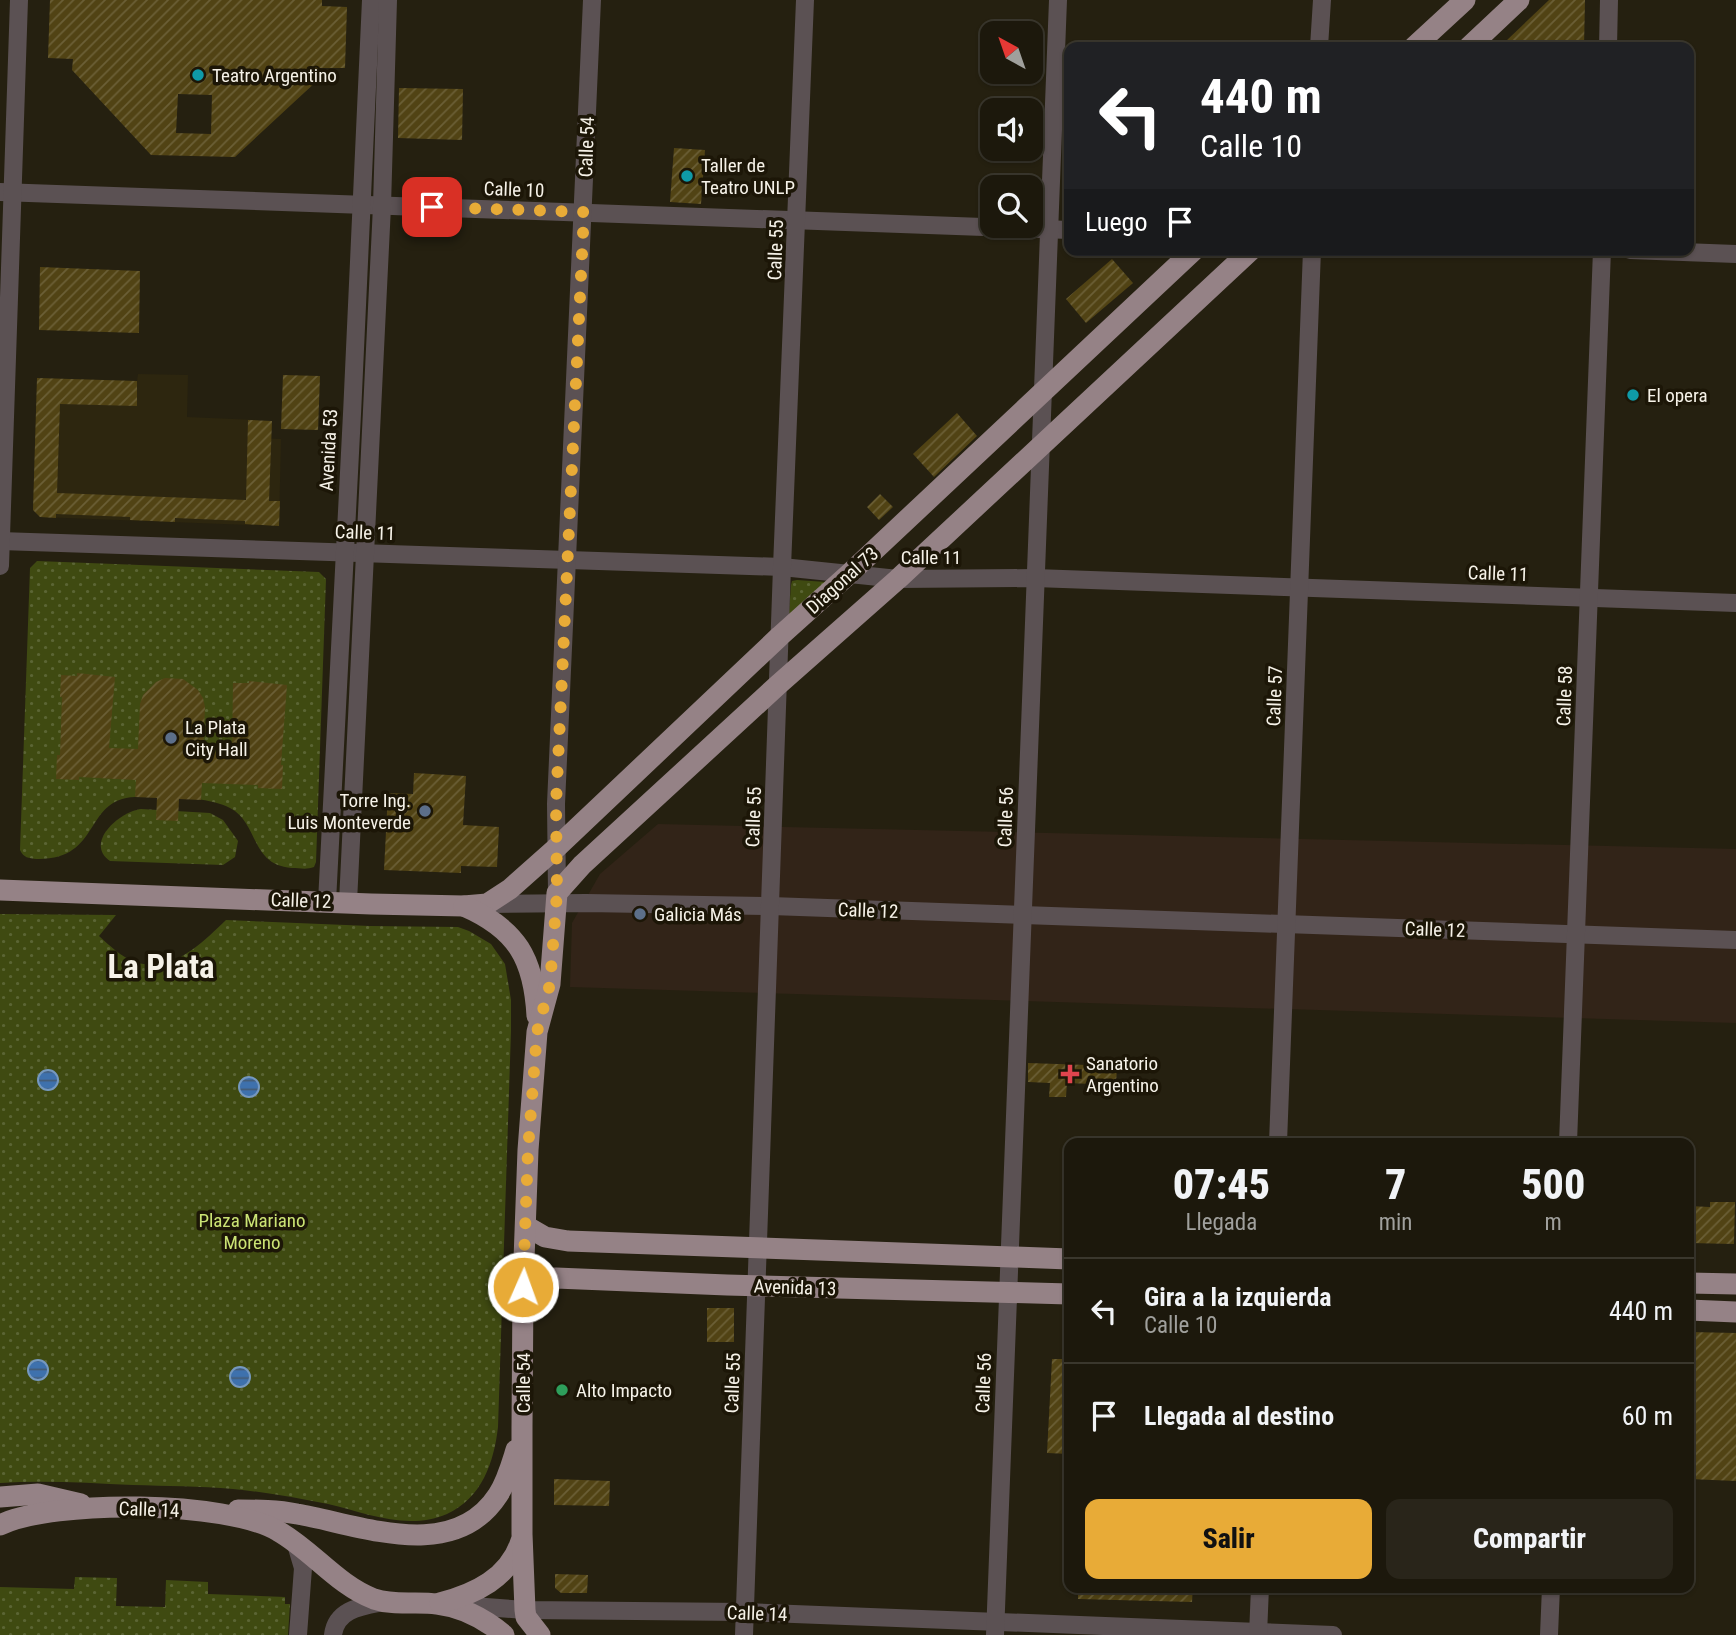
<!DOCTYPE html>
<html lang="es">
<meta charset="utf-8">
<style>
body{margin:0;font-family:"Roboto Condensed",sans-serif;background:#29251a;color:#f1f3f6;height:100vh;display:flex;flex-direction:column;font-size:26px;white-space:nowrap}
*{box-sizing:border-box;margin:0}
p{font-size:23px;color:#a0a09d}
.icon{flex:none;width:38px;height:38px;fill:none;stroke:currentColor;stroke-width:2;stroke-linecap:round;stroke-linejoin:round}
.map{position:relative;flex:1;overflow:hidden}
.details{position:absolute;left:1064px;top:1138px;width:630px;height:455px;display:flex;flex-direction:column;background:#1c180c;border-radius:14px;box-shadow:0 2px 5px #0004,0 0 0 2px #3a372d}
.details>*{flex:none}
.top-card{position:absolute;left:1064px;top:42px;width:630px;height:214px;border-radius:14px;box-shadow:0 2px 5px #0004,0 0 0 2px #3a372d;background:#202124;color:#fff;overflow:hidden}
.needle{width:46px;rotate:320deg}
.tools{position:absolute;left:980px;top:21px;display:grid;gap:14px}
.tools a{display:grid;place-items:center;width:63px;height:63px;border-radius:14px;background:#1c180c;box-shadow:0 2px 5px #0004,0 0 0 2px #3a372d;font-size:35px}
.pin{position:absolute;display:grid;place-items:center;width:60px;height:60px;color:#fff;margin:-30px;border-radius:14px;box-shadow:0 4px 10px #0006}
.me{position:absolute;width:77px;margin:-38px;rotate:2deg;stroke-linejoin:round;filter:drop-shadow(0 0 5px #0008)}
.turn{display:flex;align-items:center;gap:24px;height:147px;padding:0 21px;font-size:32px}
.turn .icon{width:91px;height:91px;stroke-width:2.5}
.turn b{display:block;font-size:49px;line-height:60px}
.then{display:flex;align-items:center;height:66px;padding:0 21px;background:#0003;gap:14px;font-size:26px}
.eta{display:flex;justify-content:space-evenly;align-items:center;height:119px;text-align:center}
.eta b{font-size:42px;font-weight:800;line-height:49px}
.cta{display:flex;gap:14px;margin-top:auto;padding:14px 21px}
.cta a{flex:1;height:80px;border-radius:14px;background:#e8ab37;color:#111;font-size:28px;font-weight:800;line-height:80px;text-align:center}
.cta a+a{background:#29251a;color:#f1f3f6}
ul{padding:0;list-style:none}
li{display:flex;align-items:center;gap:21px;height:105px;padding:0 21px;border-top:2px solid #3a372d}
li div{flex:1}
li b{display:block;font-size:26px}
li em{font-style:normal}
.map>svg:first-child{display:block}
</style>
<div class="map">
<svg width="1736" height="1635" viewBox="0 0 1736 1635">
<defs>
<pattern id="grass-dots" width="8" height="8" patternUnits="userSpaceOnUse" patternTransform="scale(1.75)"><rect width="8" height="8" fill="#3f4a11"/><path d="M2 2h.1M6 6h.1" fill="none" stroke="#5b6534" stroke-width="1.8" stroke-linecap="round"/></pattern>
<pattern id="water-rules" width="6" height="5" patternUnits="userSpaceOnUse" patternTransform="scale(1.75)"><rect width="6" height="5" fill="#3e71ad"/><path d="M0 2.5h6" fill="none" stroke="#455b74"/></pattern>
<pattern id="building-hatch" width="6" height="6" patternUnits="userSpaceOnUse" patternTransform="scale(1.75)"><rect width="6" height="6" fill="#514314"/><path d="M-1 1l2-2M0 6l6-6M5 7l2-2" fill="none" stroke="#6b5f36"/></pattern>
</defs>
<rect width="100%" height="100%" fill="#252010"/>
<path fill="#322418" d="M658,824L1736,849V1023L570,987L572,923L600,874Z"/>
<path fill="#2d260f" d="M138,374L188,375L187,417L258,420V438L281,439L279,526L40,517L33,510L37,378L137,381Z"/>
<g fill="url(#grass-dots)">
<path d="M37,561L319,572L326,579L316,862L314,867C306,870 300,868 292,868C250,865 259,823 230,808C207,796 161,796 135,797C83,799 102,860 37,859C28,858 24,858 20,850L30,568Z"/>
<path d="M797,580L826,582L792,618L789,613L791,585L792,581Z"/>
<path d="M141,809L210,813L223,820L238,841L235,857L223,865L110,861C84,843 119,812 141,809Z"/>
<path d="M0,914L116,915L99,936C109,945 121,957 135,962C172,974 202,943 226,920L370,926L458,927L469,931L491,944L505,964L511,1000V1031L498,1427C494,1462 482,1498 447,1514C407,1531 367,1513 328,1504C297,1498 265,1492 233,1489C200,1486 166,1486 133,1485C88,1483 44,1480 0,1483Z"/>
<path d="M75,1577L117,1578L116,1606L165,1607L166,1580L208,1582V1594L285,1597V1604H290L288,1635H0V1587L74,1589Z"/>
</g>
<g fill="url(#water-rules)" stroke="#7598bf" stroke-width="2">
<circle cx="48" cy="1080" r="10"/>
<circle cx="249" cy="1087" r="10"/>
<circle cx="38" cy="1370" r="10"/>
<circle cx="240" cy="1377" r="10"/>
</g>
<g fill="url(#building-hatch)" fill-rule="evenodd">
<path d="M50,0H322V6L347,7L345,68H320L319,79L235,157L151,155L72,70L73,59L48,58ZM178,94L212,95L211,134L176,133Z"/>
<path d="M1549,0H1585L1584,47H1512L1506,41Z"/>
<path d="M399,88L463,89L462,140L398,138Z"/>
<path d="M674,148L705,150L701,204L670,202Z"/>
<path d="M1112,259L1133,283L1086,323L1066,299Z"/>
<path d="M40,267L140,271L139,333L39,330Z"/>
<path d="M283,375L320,376L318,430L281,429Z"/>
<path d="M37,378L137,381V406L60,404L57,493L246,500L248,420L272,421L269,501H280L279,526L245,524V521L175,518V522L130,520V517L56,514V518L40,517L33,510Z"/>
<path d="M957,413L977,436L934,477L913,454Z"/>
<path d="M880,494L893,507L879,520L867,507Z"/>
<path d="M77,673L115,677L109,748L138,749L140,704L143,695L156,682L165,678L183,679L198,690L203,698L205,707L203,752L232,753L233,683H249V681L287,685L281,765H283L282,789L258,788V785L202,783L201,800L179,799L178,821L156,820L157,798L135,797L136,780L79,777V780L56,779L57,755H60L62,697H60L61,675L77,676Z"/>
<path d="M414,773L466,776L463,825L499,827L497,867L461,866V873L384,870L388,793L413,794Z"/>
<path d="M1028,1063L1117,1066L1116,1085L1067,1083L1066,1097H1049L1050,1083L1028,1082Z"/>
<path d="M1710,1202H1735L1734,1244L1689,1243V1206L1710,1207Z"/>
<rect x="707" y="1308" width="27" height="34"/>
<path d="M1689,1332L1736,1333V1481L1689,1479Z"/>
<path d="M1052,1359H1069V1454L1047,1453Z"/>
<path d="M554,1479L610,1481L609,1506L554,1505Z"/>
<path d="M555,1574L588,1575L587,1593H561L555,1588Z"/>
<path d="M1078,1587H1193L1192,1602L1078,1599Z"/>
</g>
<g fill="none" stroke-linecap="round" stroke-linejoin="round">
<g stroke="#5b5153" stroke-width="18">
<path d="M1319,47L1322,0"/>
<path d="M1608,47L1609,0"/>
<path d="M0,192L1069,230"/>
<path d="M1630,250L1736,254"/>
<path d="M0,541L782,567L898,579L1035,578L1736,603"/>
<path d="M0,566L19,0"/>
<path d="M557,893L556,804L592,0"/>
<path d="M327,902C342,601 359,301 371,0"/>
<path d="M348,902L382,206L388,0"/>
<path d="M487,904L586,903L771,906L1736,940"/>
<path d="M1278,1143L1312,250"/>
<path d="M1568,1143L1602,250"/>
<path d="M295,1541L303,1568L298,1635"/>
<path d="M459,1605L525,1610L745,1612L1333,1635"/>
<path d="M333,1635C336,1609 362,1606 383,1602"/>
<path d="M744,1635L782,567L805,0"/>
<path d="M995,1635L1058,0"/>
<path d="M1258,1635L1260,1587"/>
<path d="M1549,1635L1551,1587"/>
</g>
<g stroke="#958286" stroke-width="21">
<path d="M1414,47L1465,0"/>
<path d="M1469,47L1519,0"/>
<path d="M0,890L371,904L464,906L487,904L510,889L555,849L780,636L849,574L1194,250"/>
<path d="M464,906C517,929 534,959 537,1016"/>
<path d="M526,1226L545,1237L568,1241L1069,1259"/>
<path d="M1689,1283L1736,1284"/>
<path d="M523,1287L537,1280L556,1278L727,1285L1069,1294"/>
<path d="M1689,1310L1736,1312"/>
<path d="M0,1497L38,1494L81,1504"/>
<path d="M238,1510C258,1510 277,1510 297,1514C361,1525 453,1564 498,1495C507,1481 511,1466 516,1450"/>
<path d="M0,1525C54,1499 227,1501 278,1531C312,1550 337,1585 374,1599C394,1606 416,1601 437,1604C462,1607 485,1619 504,1635"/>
<path d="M440,1603C475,1594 509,1578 521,1541"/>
<path d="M540,1635L526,1617L525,1610L522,1534V1427L523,1287L528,1150L537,1032L550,984L557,893L582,865L779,684L898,579L1251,250"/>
</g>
</g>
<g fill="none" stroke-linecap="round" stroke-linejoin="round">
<path stroke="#e8ab37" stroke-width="12" stroke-dasharray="0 21.6" d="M432,207L584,212L556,804L557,893L550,984L537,1032L528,1150L523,1287"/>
</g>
<g fill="#0f9aa8" stroke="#1c1607" stroke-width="2.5">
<circle cx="198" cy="75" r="7"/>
<circle cx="687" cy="176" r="7"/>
<circle cx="1633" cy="395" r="7"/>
</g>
<g fill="#5c6f8a" stroke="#1c1607" stroke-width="2.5">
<circle cx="171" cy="738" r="7"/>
<circle cx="425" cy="811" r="7"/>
<circle cx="640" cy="914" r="7"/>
</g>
<path fill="#e0444e" stroke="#1c1607" stroke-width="2.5" d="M1066.5 1063.5h7v7h7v7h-7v7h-7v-7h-7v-7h7z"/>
<circle fill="#2e9e5b" stroke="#1c1607" stroke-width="2.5" cx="562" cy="1390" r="7"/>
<g text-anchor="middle" stroke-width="7" stroke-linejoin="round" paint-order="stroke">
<g font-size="19" fill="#f6f2e8" stroke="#1c1607" text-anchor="start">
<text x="212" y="82">Teatro Argentino</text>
<text x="701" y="172">Taller de<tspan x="701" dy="22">Teatro UNLP</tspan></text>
<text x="1647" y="402">El opera</text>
<text x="185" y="734">La Plata<tspan x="185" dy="22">City Hall</tspan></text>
<text x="411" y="807" text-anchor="end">Torre Ing.<tspan x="411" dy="22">Luis Monteverde</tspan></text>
<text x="654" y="921">Galicia Más</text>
<text x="1086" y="1070">Sanatorio<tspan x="1086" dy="22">Argentino</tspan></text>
<text x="576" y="1397">Alto Impacto</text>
</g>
<g font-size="19" fill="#f6f2e8" stroke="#1c1607">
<text transform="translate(586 147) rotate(-88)" y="7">Calle 54</text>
<text transform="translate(514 189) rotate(2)" y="7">Calle 10</text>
<text transform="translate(775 250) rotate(-88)" y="7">Calle 55</text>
<text transform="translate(328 450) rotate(-87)" y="7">Avenida 53</text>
<text transform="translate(365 532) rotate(2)" y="7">Calle 11</text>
<text x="931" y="564">Calle 11</text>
<text transform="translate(1498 573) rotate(2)" y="7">Calle 11</text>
<text transform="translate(842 580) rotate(-42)" y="7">Diagonal 73</text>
<text transform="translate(1274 696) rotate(-88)" y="7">Calle 57</text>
<text transform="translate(1564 696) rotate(-88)" y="7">Calle 58</text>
<text transform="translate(753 817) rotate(-88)" y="7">Calle 55</text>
<text transform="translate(1005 817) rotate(-88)" y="7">Calle 56</text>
<text transform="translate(301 900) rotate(2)" y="7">Calle 12</text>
<text transform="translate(868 910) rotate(2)" y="7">Calle 12</text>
<text transform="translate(1435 929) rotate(2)" y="7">Calle 12</text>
<text transform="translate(795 1287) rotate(2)" y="7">Avenida 13</text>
<text transform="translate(523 1383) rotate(-90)" y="7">Calle 54</text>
<text transform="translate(732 1383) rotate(-88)" y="7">Calle 55</text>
<text transform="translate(983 1383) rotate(-88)" y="7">Calle 56</text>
<text transform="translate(149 1509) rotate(2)" y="7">Calle 14</text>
<text transform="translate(757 1613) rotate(2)" y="7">Calle 14</text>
</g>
<g font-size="19" fill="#cbe374" stroke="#1c1607">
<text x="252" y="1227">Plaza Mariano<tspan x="252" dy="22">Moreno</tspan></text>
</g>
<g font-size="33" font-weight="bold" fill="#f6f2e8" stroke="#1c1607">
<text x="161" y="978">La Plata</text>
</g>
</g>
</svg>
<div class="tools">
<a><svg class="needle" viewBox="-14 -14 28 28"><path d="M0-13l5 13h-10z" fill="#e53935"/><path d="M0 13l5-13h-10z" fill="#a0a09d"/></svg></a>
<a><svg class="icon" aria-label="sound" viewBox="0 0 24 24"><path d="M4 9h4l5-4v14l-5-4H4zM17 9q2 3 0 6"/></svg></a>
<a><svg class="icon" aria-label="search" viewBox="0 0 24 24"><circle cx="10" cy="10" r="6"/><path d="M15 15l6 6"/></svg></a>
</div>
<div class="pin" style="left:432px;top:207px;background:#d93025"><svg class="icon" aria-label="arrive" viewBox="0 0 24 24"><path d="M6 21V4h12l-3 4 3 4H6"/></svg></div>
<svg class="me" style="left:523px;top:1287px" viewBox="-20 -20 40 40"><circle r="17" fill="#e8ab37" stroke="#fff" stroke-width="3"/><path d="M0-11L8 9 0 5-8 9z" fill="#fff"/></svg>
<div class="top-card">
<div class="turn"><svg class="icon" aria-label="left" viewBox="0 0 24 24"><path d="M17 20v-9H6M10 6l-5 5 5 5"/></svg><div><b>440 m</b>Calle 10</div></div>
<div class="then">Luego<svg class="icon" aria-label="arrive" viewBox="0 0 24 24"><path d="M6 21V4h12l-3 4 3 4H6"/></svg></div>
</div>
<section class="details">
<div class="eta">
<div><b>07:45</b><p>Llegada</p></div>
<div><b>7</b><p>min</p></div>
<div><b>500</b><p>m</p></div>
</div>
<ul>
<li><svg class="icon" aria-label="left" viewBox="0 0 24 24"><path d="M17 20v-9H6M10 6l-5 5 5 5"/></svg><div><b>Gira a la izquierda</b><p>Calle 10</p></div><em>440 m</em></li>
<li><svg class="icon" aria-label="arrive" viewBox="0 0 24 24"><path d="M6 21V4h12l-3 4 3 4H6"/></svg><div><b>Llegada al destino</b></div><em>60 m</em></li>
</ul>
<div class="cta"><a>Salir</a><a>Compartir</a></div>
</section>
</div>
